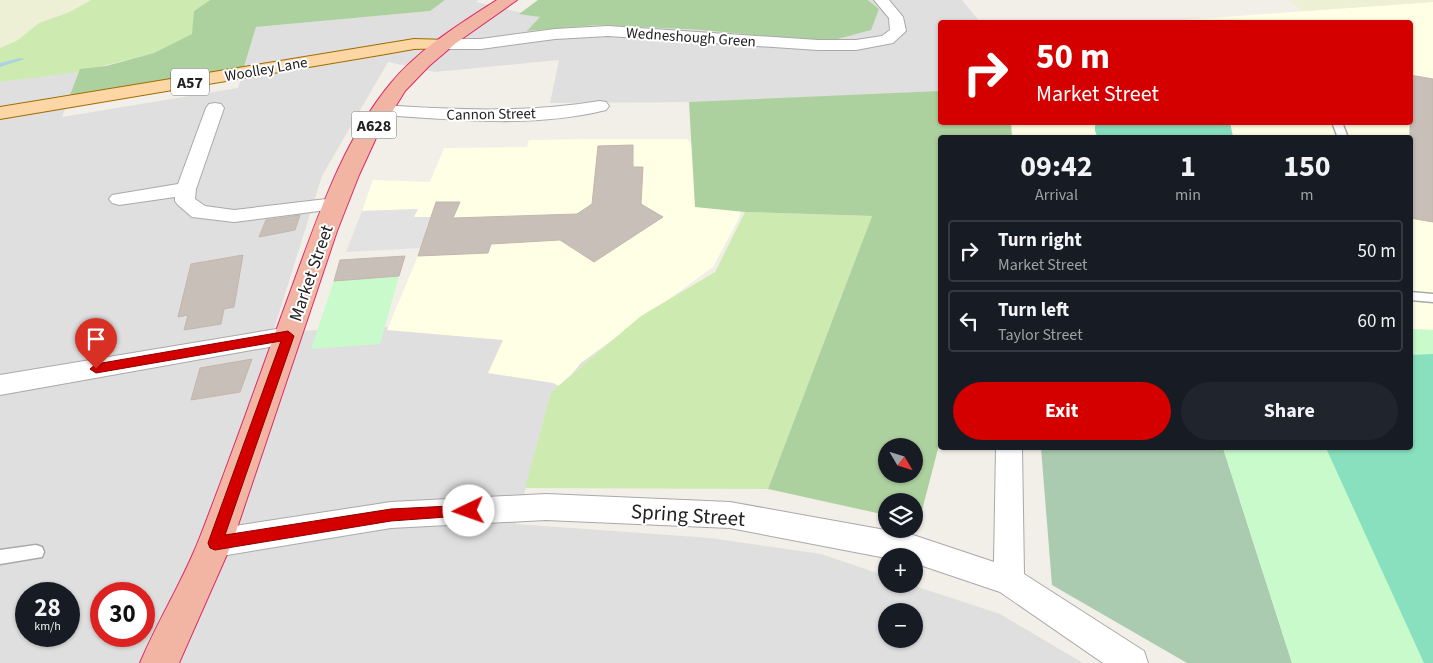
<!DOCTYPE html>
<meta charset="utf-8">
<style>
body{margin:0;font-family:"Source Sans 3",sans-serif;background:#20242c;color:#f1f3f6;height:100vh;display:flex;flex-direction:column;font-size:19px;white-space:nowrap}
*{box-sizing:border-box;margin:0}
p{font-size:16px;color:#9ea1a6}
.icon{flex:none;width:28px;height:28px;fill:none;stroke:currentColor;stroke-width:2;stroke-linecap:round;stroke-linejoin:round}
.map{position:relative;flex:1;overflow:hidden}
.side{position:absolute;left:938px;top:135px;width:475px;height:315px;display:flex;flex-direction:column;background:#171b24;border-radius:5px;box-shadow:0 1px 4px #0004}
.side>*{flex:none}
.top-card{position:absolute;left:938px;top:20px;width:475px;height:105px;border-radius:5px;box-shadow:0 1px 4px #0004;background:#d40000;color:#fff;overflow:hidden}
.needle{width:32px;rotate:128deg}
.tools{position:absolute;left:878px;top:438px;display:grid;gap:10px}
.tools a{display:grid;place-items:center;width:45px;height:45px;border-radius:50%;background:#171b24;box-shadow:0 1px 4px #0004;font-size:25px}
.speed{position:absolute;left:15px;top:582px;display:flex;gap:10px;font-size:25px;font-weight:700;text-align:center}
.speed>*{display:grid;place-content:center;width:65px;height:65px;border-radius:50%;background:#171b24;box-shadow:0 1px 4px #0004;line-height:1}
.speed small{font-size:12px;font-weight:400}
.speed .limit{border:8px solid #d22;background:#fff;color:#111}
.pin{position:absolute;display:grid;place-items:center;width:42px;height:42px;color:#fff;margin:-51px -21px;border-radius:50% 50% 50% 0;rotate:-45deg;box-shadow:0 0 5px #0007}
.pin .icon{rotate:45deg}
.me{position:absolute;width:55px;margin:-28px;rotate:267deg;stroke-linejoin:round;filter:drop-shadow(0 0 4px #0008)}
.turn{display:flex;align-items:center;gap:18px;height:105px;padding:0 15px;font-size:22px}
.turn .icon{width:65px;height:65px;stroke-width:2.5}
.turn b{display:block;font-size:35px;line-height:42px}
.eta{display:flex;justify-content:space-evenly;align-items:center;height:85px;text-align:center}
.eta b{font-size:30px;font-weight:700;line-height:35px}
.button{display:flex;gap:10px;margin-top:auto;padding:10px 15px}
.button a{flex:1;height:58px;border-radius:30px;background:#d40000;color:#fff;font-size:20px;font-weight:700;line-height:58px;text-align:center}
.button a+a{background:#20242c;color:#f1f3f6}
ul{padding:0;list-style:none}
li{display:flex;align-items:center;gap:15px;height:62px;margin:0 10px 8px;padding:0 5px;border:2px solid #363941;border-radius:5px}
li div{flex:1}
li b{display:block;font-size:19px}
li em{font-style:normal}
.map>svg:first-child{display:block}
</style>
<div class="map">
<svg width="1433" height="663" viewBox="0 0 1433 663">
<rect width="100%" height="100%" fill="#f2efe9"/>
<path fill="#e0dfdf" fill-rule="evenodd" d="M445,0H479L476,2L541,17L528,31L598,25L702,30L879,9L868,0H962L980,22H940V89L933,92L699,102L550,103L559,60L435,72L388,62L322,176L273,332L641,316L551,392L516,524L710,538L821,554L886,576V584H909L1000,614L1083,663H0V82L80,69L62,117L238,88L256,27L429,11ZM26,594H69V636H26ZM101,594H144V636H101ZM886,611H914V639H886Z"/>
<g fill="#ffffe5">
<path d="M1433,2V330L1410,329V138H1012L1011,123L1410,122V22H1156Z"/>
<path d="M593,139H687L741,209L739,218L713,267L581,363L561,387L553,383L488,373L503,340L387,330L418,256L431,217H413L417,209L362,211L373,180L430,182L444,148L527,147L529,140Z"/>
</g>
<g fill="#eef0d5">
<path d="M0,0H91L70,12L39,23L18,40L0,48Z"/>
<path d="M1288,0H1433V2L1303,11Z"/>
</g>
<g fill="#cdebb0">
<path d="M91,0H210L194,11L193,34L155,53L79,72L0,82V48L18,40L39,23L70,12Z"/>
<path d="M745,212L872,216L768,489L525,488L551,392L641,316L715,272Z"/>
</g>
<g fill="#add19e" fill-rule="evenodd">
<path d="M210,0H445L430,11L256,27L244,67L70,95L80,69L106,66L154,53L192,34L194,11Z"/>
<path d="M538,0H868L879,9L871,30L826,42L702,30L598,25L527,31L540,17L519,14Z"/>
<path d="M940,91V122L1011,123L1012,137L940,138V441L919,522L914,521V501H886V515L768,489L872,216L745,212L695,207L689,102ZM886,446H914V474H886Z"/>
</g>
<path fill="#aacbaf" d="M1041,448H1223L1292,663H1187L1052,585Z"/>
<g fill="#c8facc">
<path d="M399,276L380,344L311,349L334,281Z"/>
<path d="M1410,329L1433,330V663H1292L1223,448H1410Z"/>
</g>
<g fill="#88e0be">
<path d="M1230,122L1233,137L1098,138L1095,131V123Z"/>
<path d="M1433,354V663H1424L1326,448H1410V355Z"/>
</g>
<path fill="#e2e2e2" d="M418,209L414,217H431L421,248L346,252L362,211Z"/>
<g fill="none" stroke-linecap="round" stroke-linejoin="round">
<path fill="#aad3df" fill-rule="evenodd" d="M20,58L25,59L0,67V63Z"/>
</g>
<g fill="#c7bfb8" stroke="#c4b6ab">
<path d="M1410,75L1433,79V222L1410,218Z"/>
<path d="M633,145V167H643L641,204L663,217L594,262L560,240L491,244L488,253L418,256L436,202H460L453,218L577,214L592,204L598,146Z"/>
<path d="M300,215L295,230L259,237L266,220Z"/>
<path d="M243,255L234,307L224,309L221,324L184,330L188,315L178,317L191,264Z"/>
<path d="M405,256L399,276L334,281L340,260Z"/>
<path d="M252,359L240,392L191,400L200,368Z"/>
</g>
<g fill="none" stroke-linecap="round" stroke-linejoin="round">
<defs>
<g id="service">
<path d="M1332,122H1342L1348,138H1338Z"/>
<path d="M1410,292L1433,294V302L1410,300Z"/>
<path d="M36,545L42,547L44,552L42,557L0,564V550Z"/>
</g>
<g id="minor">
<path d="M874,0H889L903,17L906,31L893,43L856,50H818L608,36L555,39L481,49H444L438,47L436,44L438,41L444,39H481L555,29L608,26L818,40H856L882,36L890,30L889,18Z"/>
<path d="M600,101L606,102L609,106L606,110C534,128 456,120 382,115L376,114L373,110L376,106L382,105C455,110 527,113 600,101Z"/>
<path d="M215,103L221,104L224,108L196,189L195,199L205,206L234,210L335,198L342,200L345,204L342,208L234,222L192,217L178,205L175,201V197L119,205L112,203L109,199L112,195L178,184L206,108L209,104Z"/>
<path d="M289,327L297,330L301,336L297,342L0,395V375Z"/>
<path d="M996,448H1022L1024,574L1144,651L1148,663H1103L1000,592L914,563V556L886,558L730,528L546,520L391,528L215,557L205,553L200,543L205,533L215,529L391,502L546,494L730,502L913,535L994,562Z"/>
</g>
<path id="primary" d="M414,39L450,40L453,44L450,48L414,49L380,55L0,119V107Z"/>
<path id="trunk" d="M497,0H517L456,43L429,66L405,91L376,138L359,175L337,231L232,543L179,663H140C158,620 183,581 200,537C232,455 261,371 292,287C318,217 342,142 391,83C420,48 460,24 497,0Z"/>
</defs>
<use href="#service" stroke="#a9a9a9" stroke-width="3"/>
<use href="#minor" stroke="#a9a9a9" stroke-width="2"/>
<use href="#primary" stroke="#a06b00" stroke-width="2"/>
<use href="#trunk" stroke="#dc2a67" stroke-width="2"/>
<use href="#service" fill="#fff" fill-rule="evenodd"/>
<use href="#minor" fill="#fff" fill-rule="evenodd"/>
<use href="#primary" fill="#fcd6a4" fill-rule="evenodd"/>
<use href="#trunk" fill="#f2b4a3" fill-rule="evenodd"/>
</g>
<path fill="#d40000" stroke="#8a0000" d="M288,331L294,336L225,535L391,509L469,505L474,507L476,511L474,515L391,521L215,550L210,548L208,543L281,341L96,373L90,369L96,364Z"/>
<g text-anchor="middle" stroke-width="4" stroke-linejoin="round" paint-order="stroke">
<g font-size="15" fill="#222" stroke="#fff">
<text transform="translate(691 37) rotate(4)" y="5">Wedneshough Green</text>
<text transform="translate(266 69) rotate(-10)" y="5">Woolley Lane</text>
<text transform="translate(491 114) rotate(-1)" y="5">Cannon Street</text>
</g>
<g fill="#fff" stroke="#646464" stroke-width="1">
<rect x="171" y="68.5" width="38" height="27" rx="4"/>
<rect x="351.5" y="111.5" width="45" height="27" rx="4"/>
</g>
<g font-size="16" font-weight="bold" fill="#222">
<text x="190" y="88">A57</text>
<text x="374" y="131">A628</text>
</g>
<g font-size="18" fill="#222" stroke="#fff">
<text transform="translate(311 273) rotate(-71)" y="6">Market Street</text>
</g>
<g font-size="21" fill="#222" stroke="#fff">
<text transform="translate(688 515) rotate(4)" y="7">Spring Street</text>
</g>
</g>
</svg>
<div class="tools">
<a><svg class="needle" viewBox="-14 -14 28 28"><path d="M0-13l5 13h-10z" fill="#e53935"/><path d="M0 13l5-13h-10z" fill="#9ea1a6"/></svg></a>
<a><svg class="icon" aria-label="layers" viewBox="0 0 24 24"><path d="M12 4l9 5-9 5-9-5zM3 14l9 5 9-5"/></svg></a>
<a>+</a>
<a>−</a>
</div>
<div class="speed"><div>28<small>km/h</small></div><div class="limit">30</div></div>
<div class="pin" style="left:96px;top:369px;background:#d93025"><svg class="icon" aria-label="arrive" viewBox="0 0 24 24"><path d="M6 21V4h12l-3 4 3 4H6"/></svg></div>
<svg class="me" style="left:469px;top:511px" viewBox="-20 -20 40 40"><circle r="19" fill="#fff"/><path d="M0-13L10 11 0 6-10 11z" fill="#d40000"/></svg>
<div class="top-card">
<div class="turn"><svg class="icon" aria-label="right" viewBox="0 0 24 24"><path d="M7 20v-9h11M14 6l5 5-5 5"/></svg><div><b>50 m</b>Market Street</div></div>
</div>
<section class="side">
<div class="eta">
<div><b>09:42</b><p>Arrival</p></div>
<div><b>1</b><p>min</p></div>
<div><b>150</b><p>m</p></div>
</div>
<ul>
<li><svg class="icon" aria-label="right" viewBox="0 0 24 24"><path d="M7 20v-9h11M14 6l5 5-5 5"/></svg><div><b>Turn right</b><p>Market Street</p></div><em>50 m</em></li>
<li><svg class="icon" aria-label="left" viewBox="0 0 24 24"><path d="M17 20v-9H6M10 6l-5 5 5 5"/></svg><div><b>Turn left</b><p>Taylor Street</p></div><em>60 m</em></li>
</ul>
<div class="button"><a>Exit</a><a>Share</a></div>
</section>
</div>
